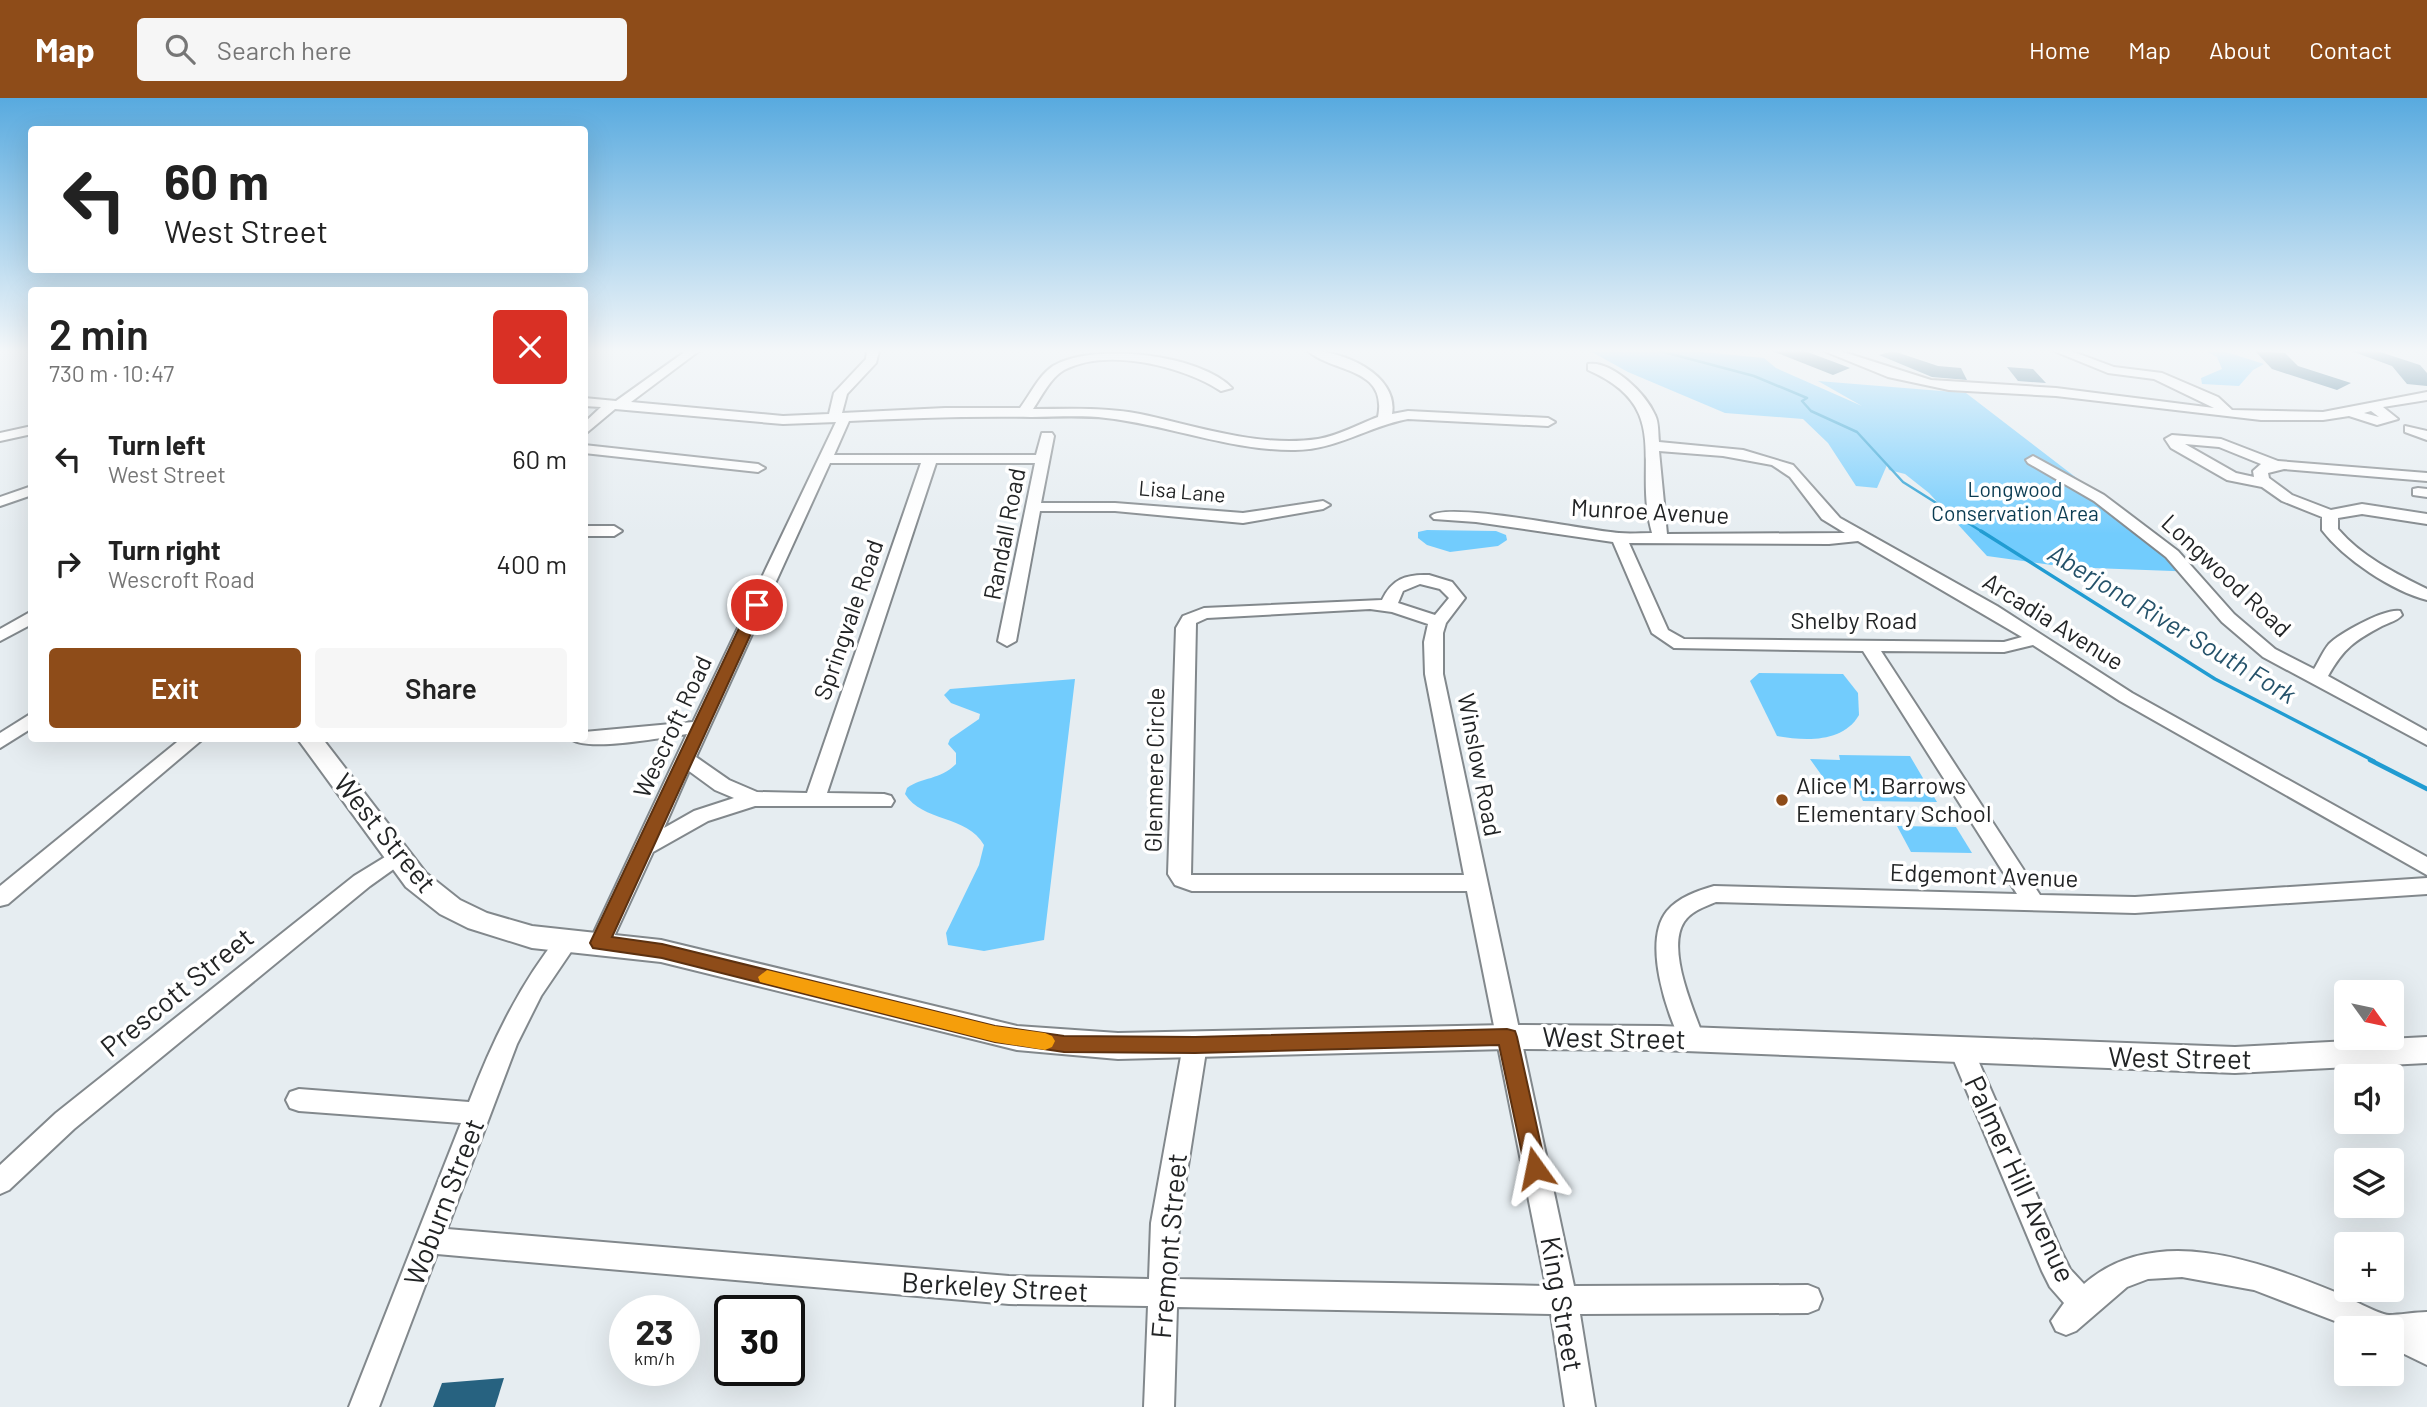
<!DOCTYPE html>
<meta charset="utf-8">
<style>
body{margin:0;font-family:Barlow,sans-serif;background:#f6f6f6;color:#222;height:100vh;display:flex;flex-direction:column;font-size:26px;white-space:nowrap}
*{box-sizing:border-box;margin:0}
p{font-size:23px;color:#767676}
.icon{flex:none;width:38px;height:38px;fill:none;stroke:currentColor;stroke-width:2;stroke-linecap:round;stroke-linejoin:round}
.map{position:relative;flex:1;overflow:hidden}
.details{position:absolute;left:28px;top:189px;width:560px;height:455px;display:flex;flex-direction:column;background:#fff;border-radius:7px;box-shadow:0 7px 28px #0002}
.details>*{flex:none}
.top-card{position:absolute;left:28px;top:28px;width:560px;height:147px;border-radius:7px;box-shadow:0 7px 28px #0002;background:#fff;color:#222;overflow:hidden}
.needle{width:46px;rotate:123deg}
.tools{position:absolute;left:2334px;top:882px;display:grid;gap:14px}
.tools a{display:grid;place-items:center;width:70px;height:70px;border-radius:7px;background:#fff;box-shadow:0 7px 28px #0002;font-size:35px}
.speed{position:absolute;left:609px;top:1197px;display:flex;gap:14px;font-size:35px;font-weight:700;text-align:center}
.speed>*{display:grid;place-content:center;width:91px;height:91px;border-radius:50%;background:#fff;box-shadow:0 7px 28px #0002;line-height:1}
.speed small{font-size:18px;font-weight:400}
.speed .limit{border:4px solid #111;border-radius:10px;background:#fff;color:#111}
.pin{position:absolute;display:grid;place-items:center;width:60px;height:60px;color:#fff;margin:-30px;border:4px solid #fff;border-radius:50%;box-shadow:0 2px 7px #0007}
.me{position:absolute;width:77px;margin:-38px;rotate:348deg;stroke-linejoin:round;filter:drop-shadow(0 0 5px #0008)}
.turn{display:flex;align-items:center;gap:24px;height:147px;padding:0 21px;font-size:32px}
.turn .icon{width:91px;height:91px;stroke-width:2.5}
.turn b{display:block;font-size:49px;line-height:60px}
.round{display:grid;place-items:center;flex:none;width:74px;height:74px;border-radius:7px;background:#f6f6f6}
.head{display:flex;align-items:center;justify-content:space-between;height:119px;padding:0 21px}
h1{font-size:42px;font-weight:600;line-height:52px}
.cta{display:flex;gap:14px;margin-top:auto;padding:14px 21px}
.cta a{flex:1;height:80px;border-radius:7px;background:#8e4c19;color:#fff;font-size:28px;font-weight:600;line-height:80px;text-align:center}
.cta a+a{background:#f6f6f6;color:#222}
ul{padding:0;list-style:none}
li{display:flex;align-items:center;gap:21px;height:105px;padding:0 21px}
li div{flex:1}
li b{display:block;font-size:26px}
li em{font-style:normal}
header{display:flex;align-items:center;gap:42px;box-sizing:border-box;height:98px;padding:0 35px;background:#8e4c19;color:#fff}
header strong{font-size:33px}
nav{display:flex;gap:38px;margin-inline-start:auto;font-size:24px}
.search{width:490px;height:63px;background:#f6f6f6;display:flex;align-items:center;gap:18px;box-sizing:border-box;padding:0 24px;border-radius:7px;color:#767676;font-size:26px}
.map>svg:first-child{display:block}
</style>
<header>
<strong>Map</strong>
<div class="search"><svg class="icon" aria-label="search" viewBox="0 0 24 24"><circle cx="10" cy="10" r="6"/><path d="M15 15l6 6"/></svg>Search here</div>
<nav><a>Home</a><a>Map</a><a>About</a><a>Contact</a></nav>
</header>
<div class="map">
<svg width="2427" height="1309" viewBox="0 0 2427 1309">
<rect width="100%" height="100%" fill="#e6edf1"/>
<g fill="#72ccfd">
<path d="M1590,253H1693L1764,260L1776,270L1862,308L1818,283L1966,295L2199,474L2066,469L1987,458L1929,395L1905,376L1889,372L1887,367L1877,390L1856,388L1828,345L1803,321L1725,315L1628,274Z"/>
<path d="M2205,253H2223L2264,266L2253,272L2239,288L2202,286L2201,280L2222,271L2217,259Z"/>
<path d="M1427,432L1496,433L1506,437L1507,442L1498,448L1450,454L1427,447L1418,440V434Z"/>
<path d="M1759,575L1843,576L1858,595L1859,617C1843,645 1805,643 1777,638L1750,583Z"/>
<path d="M1075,581L1044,842L984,853L948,847L946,835L979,767L984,747C967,717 922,724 905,696L907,690C922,679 940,682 956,666V655L948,646L950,641L979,621L980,616L951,605L944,597L950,591Z"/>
<path d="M1839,657L1910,658L1937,704L1863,703L1857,691L1830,689L1810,661L1840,662Z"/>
<path d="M1897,728L1956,729L1972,755L1911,754Z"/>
</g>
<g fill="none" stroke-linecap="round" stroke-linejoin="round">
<path stroke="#219cd2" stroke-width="2.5" d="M1660,253L1754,278L1807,300L1802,303L1811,313L1857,334L1903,384L1984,435"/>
<path stroke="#219cd2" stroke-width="3.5" d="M1981,433L2215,581L2374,663"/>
<path stroke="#219cd2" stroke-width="4.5" d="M2370,662L2427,691"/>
</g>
<g fill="#276280">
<path d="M1772,253H1805L1850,270L1833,277Z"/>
<path d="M1893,253L1938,268L1961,270L1967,282L1932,279L1879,257Z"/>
<path d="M2255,253L2285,255L2298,268L2351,285L2337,292L2272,271Z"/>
<path d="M2351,253H2377L2420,267L2427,275V288L2407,286L2392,268Z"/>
<path d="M2007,269L2033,271L2046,285L2018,283Z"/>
<path d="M504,1280L495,1309H433L442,1285Z"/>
</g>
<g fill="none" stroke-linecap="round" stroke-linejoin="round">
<defs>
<g id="minor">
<path d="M686,253H699L631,304L783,318L829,316L834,295L866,261L867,253H879L876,265L847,296L842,315L945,310H1020C1030,297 1038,278 1053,268C1093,244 1200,256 1232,290L1221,293C1183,268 1107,249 1064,272C1050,280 1042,298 1033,311C1069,311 1105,309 1140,316C1197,328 1259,350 1318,341C1338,338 1359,326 1378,319C1388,269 1333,275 1308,253C1340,251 1399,276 1392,316L1408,313L1548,320L1555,324L1548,328L1408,321C1369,328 1336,352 1295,352C1231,353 1169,327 1106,320C1082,317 1056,319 1031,319C970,318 910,320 849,323L834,357H1036L1042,335H1052L1054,338L1041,405H1115L1243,415L1323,403L1330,407L1323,411L1243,425L1115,413H1040L1016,543L1007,548L998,543L1035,365H936L827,695L884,696L891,698L894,703L891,708H755L708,723L653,754L611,845L608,851L600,853L592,851L589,845L687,636C665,639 583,655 570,640H584V634L693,624L836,324L783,326L615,311L584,337V325L601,309L584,308V300L616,303ZM830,365H921L807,695L757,694L729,682L696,659ZM689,673L715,692L734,700L694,713L664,730Z"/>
<path d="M1824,253H1840L1931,282L2056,290L2214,310L2154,281L2108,275L2054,253H2071L2114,269L2162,275L2218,299L2232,312L2323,314L2427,294V302L2383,309L2398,321L2377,327L2349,318L2323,322H2261L2056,298L1949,292L1888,279ZM2371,313L2379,319L2364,315Z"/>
<path d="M1588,266C1612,262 1646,296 1655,317C1659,325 1658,335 1659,344L1743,352L1793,367L1840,420L1997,508L2132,595L2427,759V777L2120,603L2033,547L2004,554L1881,553L2040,797L2135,799L2427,780V796L2135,815L1716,804C1704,809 1691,813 1684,824C1666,852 1694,912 1704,941L1701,948L1692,951L1683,948C1667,916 1642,844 1667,813C1679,799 1697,793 1714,788L2017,796L1863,553L1674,550L1652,535L1613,444L1476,424L1434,421L1431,418C1447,403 1589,433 1619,435C1630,436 1641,435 1652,435C1632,365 1675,310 1588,272ZM1659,353L1723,358L1772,367L1790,379L1822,421L1845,435L1667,436ZM1858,443L2022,539L2004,544L1684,541L1668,532L1629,445L1829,446Z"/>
<path d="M32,328V336L0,343V335Z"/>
<path d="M2405,328L2427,333V342L2405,334Z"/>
<path d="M2172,337L2221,341L2278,363L2427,375V383L2284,371L2268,375L2269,380L2292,397L2331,412L2362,406L2427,416V426L2362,416L2338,420V431C2362,459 2395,475 2427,491V502C2392,493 2344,461 2322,432V419L2282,403L2262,389L2227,382L2171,350L2165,341ZM2185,346L2219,349L2261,366L2253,373L2254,379L2236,375Z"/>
<path d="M584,347L758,366L765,370L758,374L584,355Z"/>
<path d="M2033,358L2104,397L2178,453L2234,516L2275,551L2314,571C2319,563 2323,553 2329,546C2340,535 2385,510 2400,513L2402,517C2397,523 2390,524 2382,528C2354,543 2344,550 2328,578L2427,633V647L2263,559L2222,524L2166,459L2094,403L2028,365L2026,362Z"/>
<path d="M32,388V397L0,408V399Z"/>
<path d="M2418,390L2427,391V399L2413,397V391Z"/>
<path d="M584,428H614L622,433L614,438H584Z"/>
<path d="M1429,477L1452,484L1465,500L1446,525L1443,535V576L1574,1188L1808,1187L1818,1191L1822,1201L1818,1211L1808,1215L1580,1216L1595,1309H1565L1551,1216L1177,1209L1174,1309H1144L1148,1208L1009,1206L437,1156L379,1309H349L461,1025L299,1013L290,1010L286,1002L290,994L299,991L469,1004C492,944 519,887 560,836L568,834L576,836L579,842L541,898L517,946L447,1131L1009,1178L1149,1181L1151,1125L1183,947L1186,940L1195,937L1204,940L1207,947L1179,1125L1177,1181L1546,1188L1467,793H1192L1175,787L1168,776L1176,530L1183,518L1204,510L1382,502C1392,481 1406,476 1429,477ZM1420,486L1440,491L1449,500L1435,517L1398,505L1403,493ZM1370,511L1392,514L1428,526L1424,544L1425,576L1464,777H1191L1196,525L1207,520Z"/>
<path d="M32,513V526L0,543V531Z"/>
<path d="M32,615V630L0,650V635Z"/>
<path d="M182,640H204L8,806L0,808V788Z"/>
<path d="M398,751L405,753L409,758L405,763L370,788L74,1031L9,1092L0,1096V1067L56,1015L354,778Z"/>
<path d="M1962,943L1971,946L1974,953L2062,1155L2070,1171L2084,1186C2155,1124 2258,1163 2335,1194C2348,1199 2377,1216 2389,1217C2401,1217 2415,1214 2427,1214V1267L2392,1250V1230H2353L2254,1192L2182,1179L2148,1181L2127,1189L2076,1233L2066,1237L2056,1233L2051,1223L2064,1205L2050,1189L2042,1173L1950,953L1953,946Z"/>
</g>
<path id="major" d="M297,640H322L426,775L460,802L487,815L532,828L661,842L1017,928L1118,935L1507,927L1660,928L2235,949L2427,939V965L2235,975L1660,952L1507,951L1118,961L1017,952L661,864L532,850L468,830L440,816L406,789Z"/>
</defs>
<use href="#minor" stroke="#82888c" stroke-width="4"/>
<use href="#major" stroke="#82888c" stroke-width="4"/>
<use href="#minor" fill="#fff" fill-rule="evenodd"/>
<use href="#major" fill="#fff" fill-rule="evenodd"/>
</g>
<linearGradient id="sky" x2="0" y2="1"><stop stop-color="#58aadf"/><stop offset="0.58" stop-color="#f4f7f9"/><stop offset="1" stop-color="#f4f7f9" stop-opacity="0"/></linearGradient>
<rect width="2427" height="436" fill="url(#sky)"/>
<path fill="#8e4c19" stroke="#5c3110" stroke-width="2" d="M757,503L764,507L612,839L662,846L995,928L1064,938L1195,939L1507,931L1515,933L1517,939L1546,1070L1543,1077L1535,1080L1528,1077L1525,1070L1499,947L1195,955L1064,954L995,944L662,860L593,850L590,845L750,507Z"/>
<path fill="#f59e0b" d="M767,872L995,928L1045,935L1052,938L1055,943L1052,949L1045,952L995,944L760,884L758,879Z"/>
<circle fill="#8e4c19" stroke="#fff" stroke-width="2.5" cx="1782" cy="702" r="7"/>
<g text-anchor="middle" stroke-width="7" stroke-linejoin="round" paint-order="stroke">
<g font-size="21" fill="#0b3c52" stroke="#fff">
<text x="2015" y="399">Longwood<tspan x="2015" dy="24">Conservation Area</tspan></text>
</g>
<g font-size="21" fill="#222425" stroke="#fff">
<text transform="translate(1182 394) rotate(5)" y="7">Lisa Lane</text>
</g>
<g font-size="24" fill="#222425" stroke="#fff">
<text transform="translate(1650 414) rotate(3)" y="8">Munroe Avenue</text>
<text transform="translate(1005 436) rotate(-79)" y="8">Randall Road</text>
<text transform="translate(2226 478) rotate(43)" y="8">Longwood Road</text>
<text transform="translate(849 522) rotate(-71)" y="8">Springvale Road</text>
<text x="1854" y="531">Shelby Road</text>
<text transform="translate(2053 524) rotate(32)" y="8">Arcadia Avenue</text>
<text transform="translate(673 629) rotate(-65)" y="8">Wescroft Road</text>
<text transform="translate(1479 667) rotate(79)" y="8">Winslow Road</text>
<text transform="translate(1155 672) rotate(-89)" y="8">Glenmere Circle</text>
<text transform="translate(1984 778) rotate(2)" y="8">Edgemont Avenue</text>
</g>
<g font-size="24" fill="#222425" stroke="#fff" text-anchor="start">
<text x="1796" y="696">Alice M. Barrows<tspan x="1796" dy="28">Elementary School</tspan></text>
</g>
<g font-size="26" font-style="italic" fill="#25526a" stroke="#fff">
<text transform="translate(2172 526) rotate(31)" y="9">Aberjona River South Fork</text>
</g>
<g font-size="28" fill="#222425" stroke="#fff">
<text transform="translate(385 735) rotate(51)" y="10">West Street</text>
<text transform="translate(177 894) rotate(-39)" y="10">Prescott Street</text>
<text transform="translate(1614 940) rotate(1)" y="10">West Street</text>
<text transform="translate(2180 960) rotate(1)" y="10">West Street</text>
<text transform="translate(2020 1081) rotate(65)" y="10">Palmer Hill Avenue</text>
<text transform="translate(444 1104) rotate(-69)" y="10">Woburn Street</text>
<text transform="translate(1169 1148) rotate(-85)" y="10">Fremont Street</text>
<text transform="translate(995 1189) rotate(3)" y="10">Berkeley Street</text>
<text transform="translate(1562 1206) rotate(80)" y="10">King Street</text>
</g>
</g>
</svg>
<div class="tools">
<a><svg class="needle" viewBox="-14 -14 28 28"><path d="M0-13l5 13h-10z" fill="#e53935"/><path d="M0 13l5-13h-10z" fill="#767676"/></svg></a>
<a><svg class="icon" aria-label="sound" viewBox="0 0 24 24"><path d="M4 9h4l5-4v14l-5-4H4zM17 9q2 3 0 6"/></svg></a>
<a><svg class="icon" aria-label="layers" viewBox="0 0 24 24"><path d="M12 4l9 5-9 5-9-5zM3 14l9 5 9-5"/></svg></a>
<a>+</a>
<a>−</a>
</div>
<div class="speed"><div>23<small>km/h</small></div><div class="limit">30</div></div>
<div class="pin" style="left:757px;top:507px;background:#d93025"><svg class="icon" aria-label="arrive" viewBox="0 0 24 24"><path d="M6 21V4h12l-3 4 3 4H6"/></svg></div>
<svg class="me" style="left:1535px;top:1070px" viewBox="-20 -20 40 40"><path d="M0-17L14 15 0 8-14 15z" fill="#8e4c19" stroke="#fff" stroke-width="4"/></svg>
<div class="top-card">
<div class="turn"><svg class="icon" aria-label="left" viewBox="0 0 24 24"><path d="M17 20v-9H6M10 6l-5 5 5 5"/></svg><div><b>60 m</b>West Street</div></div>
</div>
<section class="details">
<div class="head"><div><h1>2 min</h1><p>730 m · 10:47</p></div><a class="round" style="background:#d93025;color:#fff"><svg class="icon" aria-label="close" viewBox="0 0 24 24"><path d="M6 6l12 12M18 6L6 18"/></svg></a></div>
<ul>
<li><svg class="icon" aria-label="left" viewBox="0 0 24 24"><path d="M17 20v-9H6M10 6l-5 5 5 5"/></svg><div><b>Turn left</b><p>West Street</p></div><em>60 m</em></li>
<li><svg class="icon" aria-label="right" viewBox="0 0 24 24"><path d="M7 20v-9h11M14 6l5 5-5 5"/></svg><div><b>Turn right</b><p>Wescroft Road</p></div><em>400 m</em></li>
</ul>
<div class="cta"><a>Exit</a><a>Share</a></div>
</section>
</div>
